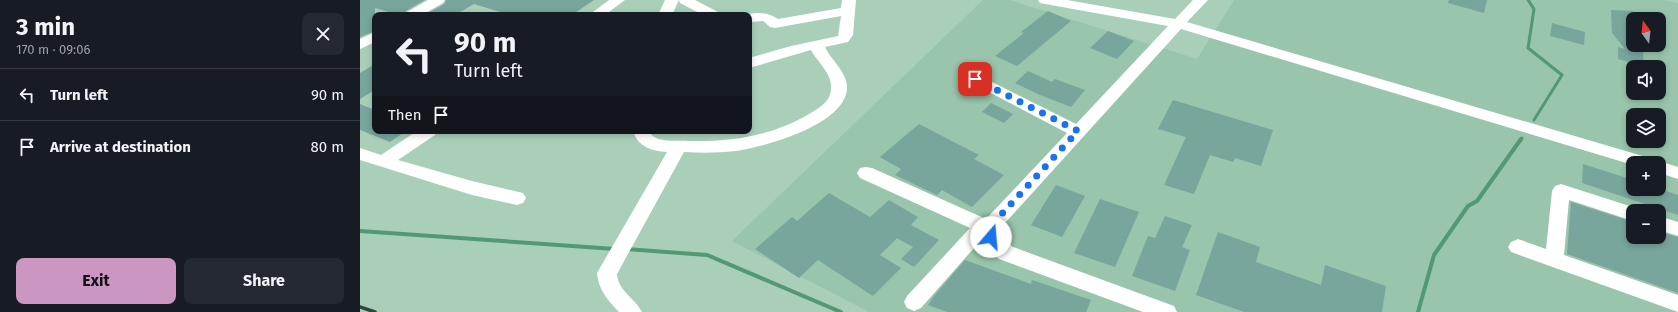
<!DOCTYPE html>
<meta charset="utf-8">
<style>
body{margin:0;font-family:"Fira Sans",sans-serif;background:#242831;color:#f1f3f6;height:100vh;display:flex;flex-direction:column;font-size:15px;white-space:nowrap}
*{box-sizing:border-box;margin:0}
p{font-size:13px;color:#9ea1a6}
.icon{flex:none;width:22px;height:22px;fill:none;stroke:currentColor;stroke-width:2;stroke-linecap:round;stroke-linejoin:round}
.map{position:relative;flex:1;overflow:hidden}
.sheet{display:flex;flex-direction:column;background:#171b24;width:360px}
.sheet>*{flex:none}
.guide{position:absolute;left:12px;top:12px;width:380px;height:122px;border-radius:8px;box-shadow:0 2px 6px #0003;background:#171b24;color:#f1f3f6;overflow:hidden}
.needle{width:26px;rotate:345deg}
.controls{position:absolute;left:1266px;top:12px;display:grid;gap:8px}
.controls a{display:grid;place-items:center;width:40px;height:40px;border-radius:8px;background:#171b24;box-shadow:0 2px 6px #0003;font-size:20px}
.pin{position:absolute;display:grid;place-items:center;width:34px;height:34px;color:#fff;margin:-17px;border-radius:8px;box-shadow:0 2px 6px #0006}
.me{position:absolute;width:44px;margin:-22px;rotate:18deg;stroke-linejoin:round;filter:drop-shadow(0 0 3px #0008)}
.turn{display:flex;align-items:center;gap:14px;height:84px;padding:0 16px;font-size:18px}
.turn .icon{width:52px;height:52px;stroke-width:2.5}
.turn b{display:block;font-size:28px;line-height:34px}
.then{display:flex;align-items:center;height:38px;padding:0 16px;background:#0003;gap:8px;font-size:15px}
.round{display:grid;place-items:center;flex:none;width:42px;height:42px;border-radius:8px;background:#242831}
.headline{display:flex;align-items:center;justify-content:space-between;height:68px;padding:0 16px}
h1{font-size:24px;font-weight:700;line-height:30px}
.button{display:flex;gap:8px;margin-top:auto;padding:8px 16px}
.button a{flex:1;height:46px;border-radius:8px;background:#cb96c1;color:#111;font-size:16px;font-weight:700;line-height:46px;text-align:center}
.button a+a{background:#242831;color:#f1f3f6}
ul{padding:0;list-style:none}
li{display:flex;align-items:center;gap:12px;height:52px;padding:0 16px;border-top:1px solid #363941}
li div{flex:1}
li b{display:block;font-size:15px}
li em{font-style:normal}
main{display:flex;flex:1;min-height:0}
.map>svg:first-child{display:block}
</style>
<main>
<section class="sheet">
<div class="headline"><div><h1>3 min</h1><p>170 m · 09:06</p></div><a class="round"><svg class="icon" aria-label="close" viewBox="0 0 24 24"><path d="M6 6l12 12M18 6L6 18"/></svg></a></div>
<ul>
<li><svg class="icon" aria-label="left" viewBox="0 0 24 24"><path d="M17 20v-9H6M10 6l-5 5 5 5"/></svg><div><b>Turn left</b></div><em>90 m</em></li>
<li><svg class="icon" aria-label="arrive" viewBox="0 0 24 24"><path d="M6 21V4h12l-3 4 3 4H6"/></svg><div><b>Arrive at destination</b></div><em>80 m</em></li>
</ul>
<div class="button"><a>Exit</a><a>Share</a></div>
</section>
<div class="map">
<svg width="1318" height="312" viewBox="0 0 1318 312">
<rect width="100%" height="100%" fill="#a9cfb9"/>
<path fill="#98c5ab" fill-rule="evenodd" d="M623,0H650L837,59L874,0H1304L1318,3V312H509L372,241ZM1273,19H1299V45H1273ZM1273,67H1299V93H1273ZM1273,115H1299V141H1273ZM1273,163H1299V189H1273ZM1273,211H1299V237H1273Z"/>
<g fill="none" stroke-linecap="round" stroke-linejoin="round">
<g stroke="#519973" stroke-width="3">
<path d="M1168,0L1174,9L1168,48L1202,75L1174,120"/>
<path d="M1161,140L1162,138"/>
</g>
<g stroke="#519973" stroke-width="4">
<path d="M0,231L255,249"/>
<path d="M266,249L347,255L481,312"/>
<path d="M1058,312L1074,255L1108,206L1117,201L1161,139"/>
</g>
</g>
<g fill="#78a69c">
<path d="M0,0H65L46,11L44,15H38L15,8V31L0,37Z"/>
<path d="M86,0H234L212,15H150L114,4L95,15H65L84,4Z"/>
<path d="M1089,0H1127L1124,13L1088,3Z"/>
<path d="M1251,10L1273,11V47L1283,50L1284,66L1258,59V47L1265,49L1252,33Z"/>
<path d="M688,11L711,21L657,66L635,56L664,33L661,32Z"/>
<path d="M1192,23L1225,32L1224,45L1190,36Z"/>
<path d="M748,31L774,41L757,59L730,48Z"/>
<path d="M15,64V90L0,99V73Z"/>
<path d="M668,71L692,82L695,79L725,90L711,107L680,95L655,83Z"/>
<path d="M813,100L913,130L901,166L875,158L873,162L850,155L834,194L804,185L826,137L798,129Z"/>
<path d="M631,103L653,114L644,123L622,112Z"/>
<path d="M0,104L15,110V131H46L30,142L0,130Z"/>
<path d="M559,124L619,155L614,159L644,175L612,207L582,190L577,195L535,175L541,169L520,157Z"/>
<path d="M1223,164L1273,180V189H1300L1318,195V215L1222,183Z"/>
<path d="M696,185L725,196L702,237L671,225Z"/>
<path d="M469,193L510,217L529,200L558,217L551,225L579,240L554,267L541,259L553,247L537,238L520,255L541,268L513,296L458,260L439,278L395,249L432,217L437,221Z"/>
<path d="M740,199L779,212L755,267L714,253Z"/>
<path d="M1211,202L1273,222V237H1299V232L1318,237V293L1207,254Z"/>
<path d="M805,216L832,225L822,247L830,250L815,291L772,276L788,236L795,238Z"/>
<path d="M858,232L900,247L896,262L961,285L965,265L1026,286L1022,312H884L836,295Z"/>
<path d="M605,260L671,284L672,280L731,300L726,312H587L568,305L574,296Z"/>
</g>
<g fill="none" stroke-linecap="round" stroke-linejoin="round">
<g fill="#fff" fill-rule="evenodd">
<path d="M68,0H85L83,3L62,15H45L47,12Z"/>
<path d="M249,0H265L245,15H229Z"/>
<path d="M305,0H335L358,12L360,15H343L320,3L319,0L312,15H298Z"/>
<path d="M482,0H496L493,35L488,42L465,47C471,60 486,71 487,86C489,124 405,147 375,151C358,153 341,153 324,152L257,274C258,291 275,298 282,312H259C248,301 238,289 237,273L307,152C292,151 278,147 273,131H289C294,144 318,140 328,141C371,142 412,136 449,114C459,108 470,102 471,90C473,74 458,63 451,50L389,68V58L431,46L478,36L481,16L415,28L410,27L403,21L389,22V15H384C397,12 408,12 418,19L481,8Z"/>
<path d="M678,0H707L815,19L833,0H848L827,22L1286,157L1292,159L1294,162L1299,161L1318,167V179L1299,173V163H1273V165L821,29L645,223C635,236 642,239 653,247L814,306L817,312H783L639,259L628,249L622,239L561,308L554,311L547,308L544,302L547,296L610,228L500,178L497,173L500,168L506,167L512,168L626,219L707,133L610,82L607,79L610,76L615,74L620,76L716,124L808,26L685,4L680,3Z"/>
<path d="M15,32V42L0,49V39Z"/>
<path d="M57,131H77L75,135L38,160L112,181L163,193L166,198L163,203L157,205L112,195L0,160V148L21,155Z"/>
<path d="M1201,184L1279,209L1281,211H1273V221L1209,200L1204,255L1318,295V312L1151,252L1148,247L1151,242L1158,239L1186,249L1192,191L1195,186Z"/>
<path d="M1299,216L1318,222V236L1299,230Z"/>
</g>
<path stroke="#32473c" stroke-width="3.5" d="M0,307L15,312"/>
</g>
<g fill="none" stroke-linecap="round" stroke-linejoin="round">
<path stroke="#1a73e8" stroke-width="7" stroke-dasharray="0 12.6" d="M615,79L718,131L638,218L630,229L631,237"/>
</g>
</svg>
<div class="controls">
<a><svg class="needle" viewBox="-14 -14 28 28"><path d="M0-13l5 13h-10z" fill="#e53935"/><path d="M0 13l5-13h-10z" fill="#9ea1a6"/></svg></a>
<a><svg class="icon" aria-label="sound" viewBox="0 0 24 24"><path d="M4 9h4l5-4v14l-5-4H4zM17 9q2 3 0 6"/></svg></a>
<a><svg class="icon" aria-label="layers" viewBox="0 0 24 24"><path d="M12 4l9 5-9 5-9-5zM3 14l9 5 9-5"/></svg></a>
<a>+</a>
<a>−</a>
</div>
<div class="pin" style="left:615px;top:79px;background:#d93025"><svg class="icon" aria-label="arrive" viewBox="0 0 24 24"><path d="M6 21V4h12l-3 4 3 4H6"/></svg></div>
<svg class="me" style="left:631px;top:237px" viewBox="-20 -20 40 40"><circle r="19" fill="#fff"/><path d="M0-13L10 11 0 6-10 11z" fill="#1a73e8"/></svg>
<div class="guide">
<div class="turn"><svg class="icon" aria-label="left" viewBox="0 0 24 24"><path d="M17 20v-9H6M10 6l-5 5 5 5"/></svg><div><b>90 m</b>Turn left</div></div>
<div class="then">Then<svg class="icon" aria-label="arrive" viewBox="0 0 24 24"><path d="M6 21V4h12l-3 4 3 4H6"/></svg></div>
</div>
</div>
</main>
